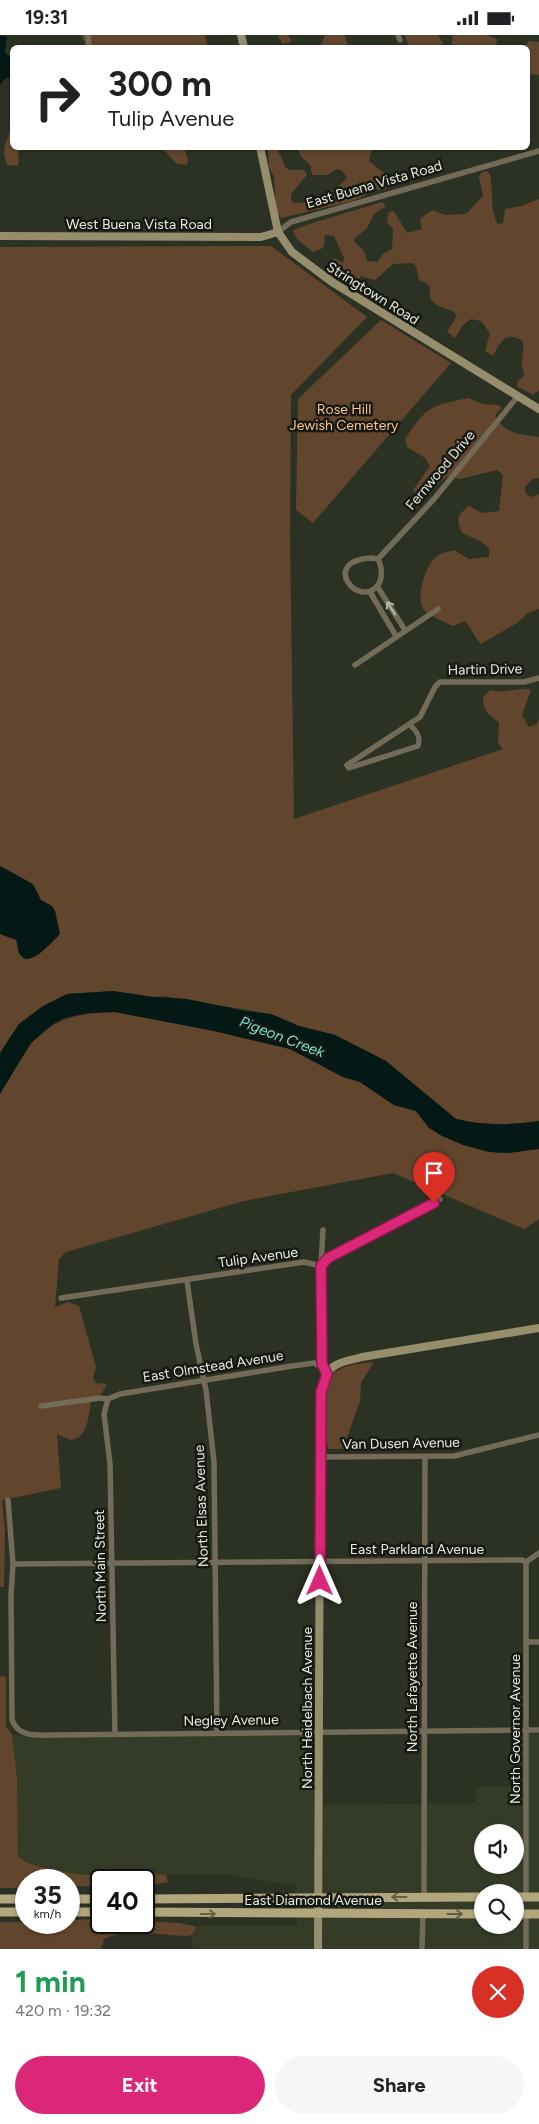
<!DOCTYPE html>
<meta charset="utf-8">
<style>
body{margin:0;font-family:Figtree,sans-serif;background:#f6f6f6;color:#202124;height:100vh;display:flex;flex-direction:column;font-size:19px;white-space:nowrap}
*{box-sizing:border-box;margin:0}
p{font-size:16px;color:#757577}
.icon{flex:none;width:28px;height:28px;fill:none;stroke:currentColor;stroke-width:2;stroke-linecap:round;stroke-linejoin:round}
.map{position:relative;height:1914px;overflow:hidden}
.drawer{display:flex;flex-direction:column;background:#fff;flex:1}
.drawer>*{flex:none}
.top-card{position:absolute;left:10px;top:10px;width:520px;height:105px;border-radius:8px;box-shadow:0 1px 4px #0004;background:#fff;color:#202124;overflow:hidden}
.tools{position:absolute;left:474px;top:1789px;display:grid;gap:10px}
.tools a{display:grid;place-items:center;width:50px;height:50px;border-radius:50%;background:#fff;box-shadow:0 1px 4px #0004;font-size:25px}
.speed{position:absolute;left:15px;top:1834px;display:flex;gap:10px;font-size:25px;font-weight:700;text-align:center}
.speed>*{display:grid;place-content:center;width:65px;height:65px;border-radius:50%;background:#fff;box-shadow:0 1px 4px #0004;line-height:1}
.speed small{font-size:12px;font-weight:400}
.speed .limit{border:2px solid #111;border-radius:8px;background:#fff;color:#111}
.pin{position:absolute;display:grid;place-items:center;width:42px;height:42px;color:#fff;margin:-51px -21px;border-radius:50% 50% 50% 0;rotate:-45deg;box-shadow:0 0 5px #0007}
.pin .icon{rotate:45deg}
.me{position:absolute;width:55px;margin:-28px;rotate:0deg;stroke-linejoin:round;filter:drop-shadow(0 0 4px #0008)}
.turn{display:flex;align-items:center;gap:18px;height:105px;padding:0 15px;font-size:22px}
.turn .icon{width:65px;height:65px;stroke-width:2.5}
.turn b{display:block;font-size:35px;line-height:42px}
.round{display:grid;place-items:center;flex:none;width:52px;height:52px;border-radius:26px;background:#f6f6f6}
.summary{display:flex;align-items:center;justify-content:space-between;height:85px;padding:0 15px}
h1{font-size:30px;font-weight:700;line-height:38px;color:#1e9e55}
.primary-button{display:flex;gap:10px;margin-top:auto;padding:10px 15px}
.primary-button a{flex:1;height:58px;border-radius:30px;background:#db2777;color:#fff;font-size:20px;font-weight:700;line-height:58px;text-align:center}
.primary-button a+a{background:#f6f6f6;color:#202124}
.status{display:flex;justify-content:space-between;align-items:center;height:35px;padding:0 25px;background:#fff;direction:ltr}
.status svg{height:14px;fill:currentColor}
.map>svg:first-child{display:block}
</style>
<div class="status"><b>19:31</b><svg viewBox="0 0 49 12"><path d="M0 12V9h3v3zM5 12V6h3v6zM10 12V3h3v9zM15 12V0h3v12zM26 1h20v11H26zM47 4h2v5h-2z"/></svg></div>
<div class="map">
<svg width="539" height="1914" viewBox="0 0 539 1914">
<rect width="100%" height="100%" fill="#2c3223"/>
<path fill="#343c28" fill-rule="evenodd" d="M312,1699L314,1770L476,1768V1752L521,1751V1699H539V1914H193L192,1900L195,1896V1891L297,1890L296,1850L229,1840H166L100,1833L85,1840L42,1832L21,1825L18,1821L17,1742L12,1700ZM482,1798H515V1830H482ZM482,1858H515V1890H482Z"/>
<g fill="#61462d">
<path d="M81,0H205L208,12H87Z"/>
<path d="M278,0H288L292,7L282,9Z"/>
<path d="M325,0H345L348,12H320Z"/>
<path d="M404,0H438L443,8L437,12H410Z"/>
<path d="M453,0H486L497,4L496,12H451Z"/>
<path d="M529,6L539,7V40L528,39V12H524Z"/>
<path d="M12,90V112L20,113L18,117L19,127L17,131L7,130C0,109 8,108 12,90Z"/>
<path d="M148,113H184L188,125L187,130L177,129L163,114Z"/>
<path d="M268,113H277L285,132L289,135H304L307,140L291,159V165L294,168C308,170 340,155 347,142L341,135L336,134L328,140H313L311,136V131L300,120L298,113H372L369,126L385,139L386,154L376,155L353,166L281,183L276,175L274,141L269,133Z"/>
<path d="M486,136L490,139C493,154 490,177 498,189L503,188L505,174L521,171L539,164V355L533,360L517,351L518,346L525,339C518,330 525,318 523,306C505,296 502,305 493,321L485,316L490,298L481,286L471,284L463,290L455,303L447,297L457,280C450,272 439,274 432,266C424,256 439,252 419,245L416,231L413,228L393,229L375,245L361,241L356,250C345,248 335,238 332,228L334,223L343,228L344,223L334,201L325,200L324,210L321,214L313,217L297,204L293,196C296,192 370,171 382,167L386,171L374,179L367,193L353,205L364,216L367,226L377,227L383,219L392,214L393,194L387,187L389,177L394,176L407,198L422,194L420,184L432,175L445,180L466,179L483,161L479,142L481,138Z"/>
<path d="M271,211L367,282L291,360L290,499L294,784L503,714C494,707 500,697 499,687C488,680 483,675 483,662L490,655C508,660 514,651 531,655L522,680L529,692L537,689L539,684V1086C511,1090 484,1091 456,1084L386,1026L335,1000L299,991L271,979L164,961L153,962L113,956L67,959L43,971L19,989L0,1018V212Z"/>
<path d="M381,285L451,328L313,488L296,475L298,364Z"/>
<path d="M468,363L483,369L498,370L502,373L496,379V384C508,399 521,400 539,402V443L532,444L525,452L526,459L532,462L539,459V574L528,578L517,588L481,609C474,602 472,594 465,586L453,591C444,587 432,582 425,576C414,566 425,531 436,522C440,518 448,517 454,515L469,524L489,522V513L482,507L462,498C456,484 457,480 469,471L482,478L499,476L503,440L497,435L460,444L448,441L427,457L417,460L413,455L430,431L425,423L407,412L405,404C429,370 428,372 468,363Z"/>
<path d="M115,977L214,996L290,1014L343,1042L360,1047L394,1070L416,1076L429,1093L489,1117L508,1118L539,1114V1184L524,1194L393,1138L244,1166L66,1217L59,1224L55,1272L68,1267L79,1271L96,1332L93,1343L96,1348L107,1349L102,1358L91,1366C89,1379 88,1405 70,1405L57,1399L61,1453L2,1465L5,1495L4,1552H0V1059C32,1000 45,979 115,977Z"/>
<path d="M374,1327L361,1348L360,1366L343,1414H329C324,1406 326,1393 326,1383C327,1338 327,1332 374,1327Z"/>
<path d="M0,1641L6,1642V1691L12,1700L17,1742L18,1821C28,1833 69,1837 85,1840L92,1839L100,1833L166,1840L168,1847L144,1851V1845H101V1852L69,1851V1845H26V1853H0Z"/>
<path d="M101,1884V1888L144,1886L179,1888L195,1891V1896L192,1900L187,1901C162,1900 126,1893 104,1904L101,1914H0V1887L69,1888V1885Z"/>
</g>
<g fill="#041816">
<path d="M0,0L7,2L5,17L12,25V43H6L0,50Z"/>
<path d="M0,831L33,849L41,865L52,871L55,876L60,899C53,906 30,933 21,921C17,917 18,910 16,905L0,899Z"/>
<path d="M113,956L153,962L187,964L245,976L271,979L299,991L335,1000L386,1026L456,1084C484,1091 511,1090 539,1086V1114L508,1118L489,1117L463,1110L442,1101L429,1093L416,1076L394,1070L360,1047L343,1042L290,1014L214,996L115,977L88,978L64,983L53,989L31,1008L0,1059V1018L19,989L43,971L67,959Z"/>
</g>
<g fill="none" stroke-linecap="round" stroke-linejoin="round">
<g stroke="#716b57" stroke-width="5.5">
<path d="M88,0L89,12"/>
<path d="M398,0L400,5"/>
<path d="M278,197L291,187L539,116"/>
<path d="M371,523L378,524C382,531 383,543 378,550C359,575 319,526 371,523Z"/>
<path d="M378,524L434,464L518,361"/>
<path d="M377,551L405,595"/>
<path d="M370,557L396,601"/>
<path d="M355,630L438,574"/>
<path d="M347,730L420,682L435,652L440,647H524L539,643"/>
<path d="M347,730L349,733L418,711C421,702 417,696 410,690"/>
<path d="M323,1195L321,1231L324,1333"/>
<path d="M187,1246L196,1309L206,1355L214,1427L217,1697"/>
<path d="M61,1263L304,1227L321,1231L328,1223L440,1164"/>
<path d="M108,1364L104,1379L110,1429L115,1699"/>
<path d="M108,1364L120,1359L292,1331L314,1328L323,1333"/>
<path d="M41,1371L100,1363L108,1364"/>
<path d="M320,1422L454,1421L539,1400"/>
<path d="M8,1465L13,1529L11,1560L12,1685C19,1703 38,1700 55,1700L539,1695"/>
<path d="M526,1527V1862"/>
<path d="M526,1527L539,1518"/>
<path d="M13,1529L522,1525L526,1527"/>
<path d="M528,1607H539"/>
<path d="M424,1862L425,1422"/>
<path d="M422,1914L423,1879"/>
<path d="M526,1914V1879"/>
</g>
<g stroke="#958d6c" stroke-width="8">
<path d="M241,0L244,12"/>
<path d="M260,112L278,197L292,217L332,247L539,374"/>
<path d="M0,201L261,202L278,197"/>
<path d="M318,1914L320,1422C321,1399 314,1349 333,1332C340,1326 353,1325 362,1322L539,1293"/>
</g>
<g stroke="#b2a67c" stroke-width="9">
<path d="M515,1862H539"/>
<path d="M0,1864H26"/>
<path d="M69,1864H101"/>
<path d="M144,1864L482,1862"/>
<path d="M0,1877H26"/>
<path d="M69,1877H101"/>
<path d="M144,1877L482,1879"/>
<path d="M515,1879H539"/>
</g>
</g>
<defs><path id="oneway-shaft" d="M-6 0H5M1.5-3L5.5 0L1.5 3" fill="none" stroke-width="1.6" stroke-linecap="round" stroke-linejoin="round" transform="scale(1.25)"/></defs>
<use stroke="#b8b8aa" href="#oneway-shaft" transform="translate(391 573) rotate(-122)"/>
<g stroke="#645f47">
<use href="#oneway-shaft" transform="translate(399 1862) rotate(-180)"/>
<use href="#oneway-shaft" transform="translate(208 1879)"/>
<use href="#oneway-shaft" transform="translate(455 1879)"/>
</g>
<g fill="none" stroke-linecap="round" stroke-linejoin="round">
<defs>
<path id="route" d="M320,1546L321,1357L327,1339L322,1329L321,1231L328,1223L434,1168"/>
</defs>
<use href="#route" stroke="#8e194d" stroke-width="12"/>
<use href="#route" stroke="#db2777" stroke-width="9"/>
</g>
<g text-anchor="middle" stroke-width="5" stroke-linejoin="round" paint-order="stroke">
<g font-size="14" fill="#e7ebe1" stroke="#161812">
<text transform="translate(374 149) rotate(-16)" y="5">East Buena Vista Road</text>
<text x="139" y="194">West Buena Vista Road</text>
<text transform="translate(373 258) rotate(32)" y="5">Stringtown Road</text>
<text transform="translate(440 435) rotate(-50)" y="5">Fernwood Drive</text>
<text transform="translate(485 634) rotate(-1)" y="5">Hartin Drive</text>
<text transform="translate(258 1222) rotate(-8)" y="5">Tulip Avenue</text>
<text transform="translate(213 1331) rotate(-9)" y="5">East Olmstead Avenue</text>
<text transform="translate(401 1408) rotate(-1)" y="5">Van Dusen Avenue</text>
<text transform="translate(201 1471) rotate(-92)" y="5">North Elsas Avenue</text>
<text x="417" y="1519">East Parkland Avenue</text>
<text transform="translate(100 1531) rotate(-91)" y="5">North Main Street</text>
<text transform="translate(412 1642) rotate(-90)" y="5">North Lafayette Avenue</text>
<text transform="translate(307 1673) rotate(-90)" y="5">North Heidelbach Avenue</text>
<text transform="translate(231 1685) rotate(-1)" y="5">Negley Avenue</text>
<text transform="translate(515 1694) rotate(-90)" y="5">North Governor Avenue</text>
<text x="313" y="1870">East Diamond Avenue</text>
</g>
<g font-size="14" fill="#ffc38b" stroke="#161812">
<text x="344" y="379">Rose Hill<tspan x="344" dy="16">Jewish Cemetery</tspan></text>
</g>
<g font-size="15" font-style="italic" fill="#78e1d5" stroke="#161812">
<text transform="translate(282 1002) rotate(21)" y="5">Pigeon Creek</text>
</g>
</g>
</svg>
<div class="tools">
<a><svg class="icon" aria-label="sound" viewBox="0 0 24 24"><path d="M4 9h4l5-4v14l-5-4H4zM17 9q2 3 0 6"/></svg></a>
<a><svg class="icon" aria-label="search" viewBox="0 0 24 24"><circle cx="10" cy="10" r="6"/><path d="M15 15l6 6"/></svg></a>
</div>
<div class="speed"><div>35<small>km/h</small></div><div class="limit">40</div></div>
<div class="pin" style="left:434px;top:1168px;background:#d93025"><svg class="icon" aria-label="arrive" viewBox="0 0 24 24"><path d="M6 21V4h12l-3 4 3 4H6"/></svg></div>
<svg class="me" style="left:320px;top:1546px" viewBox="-20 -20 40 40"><path d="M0-17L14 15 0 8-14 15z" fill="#db2777" stroke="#fff" stroke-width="4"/></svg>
<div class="top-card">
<div class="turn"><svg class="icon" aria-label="right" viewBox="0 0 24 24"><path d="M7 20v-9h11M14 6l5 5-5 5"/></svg><div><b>300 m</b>Tulip Avenue</div></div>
</div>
</div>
<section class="drawer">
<div class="summary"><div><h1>1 min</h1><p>420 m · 19:32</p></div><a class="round" style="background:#d93025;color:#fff"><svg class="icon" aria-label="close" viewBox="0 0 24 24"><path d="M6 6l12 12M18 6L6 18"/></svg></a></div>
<div class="primary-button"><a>Exit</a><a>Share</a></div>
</section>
